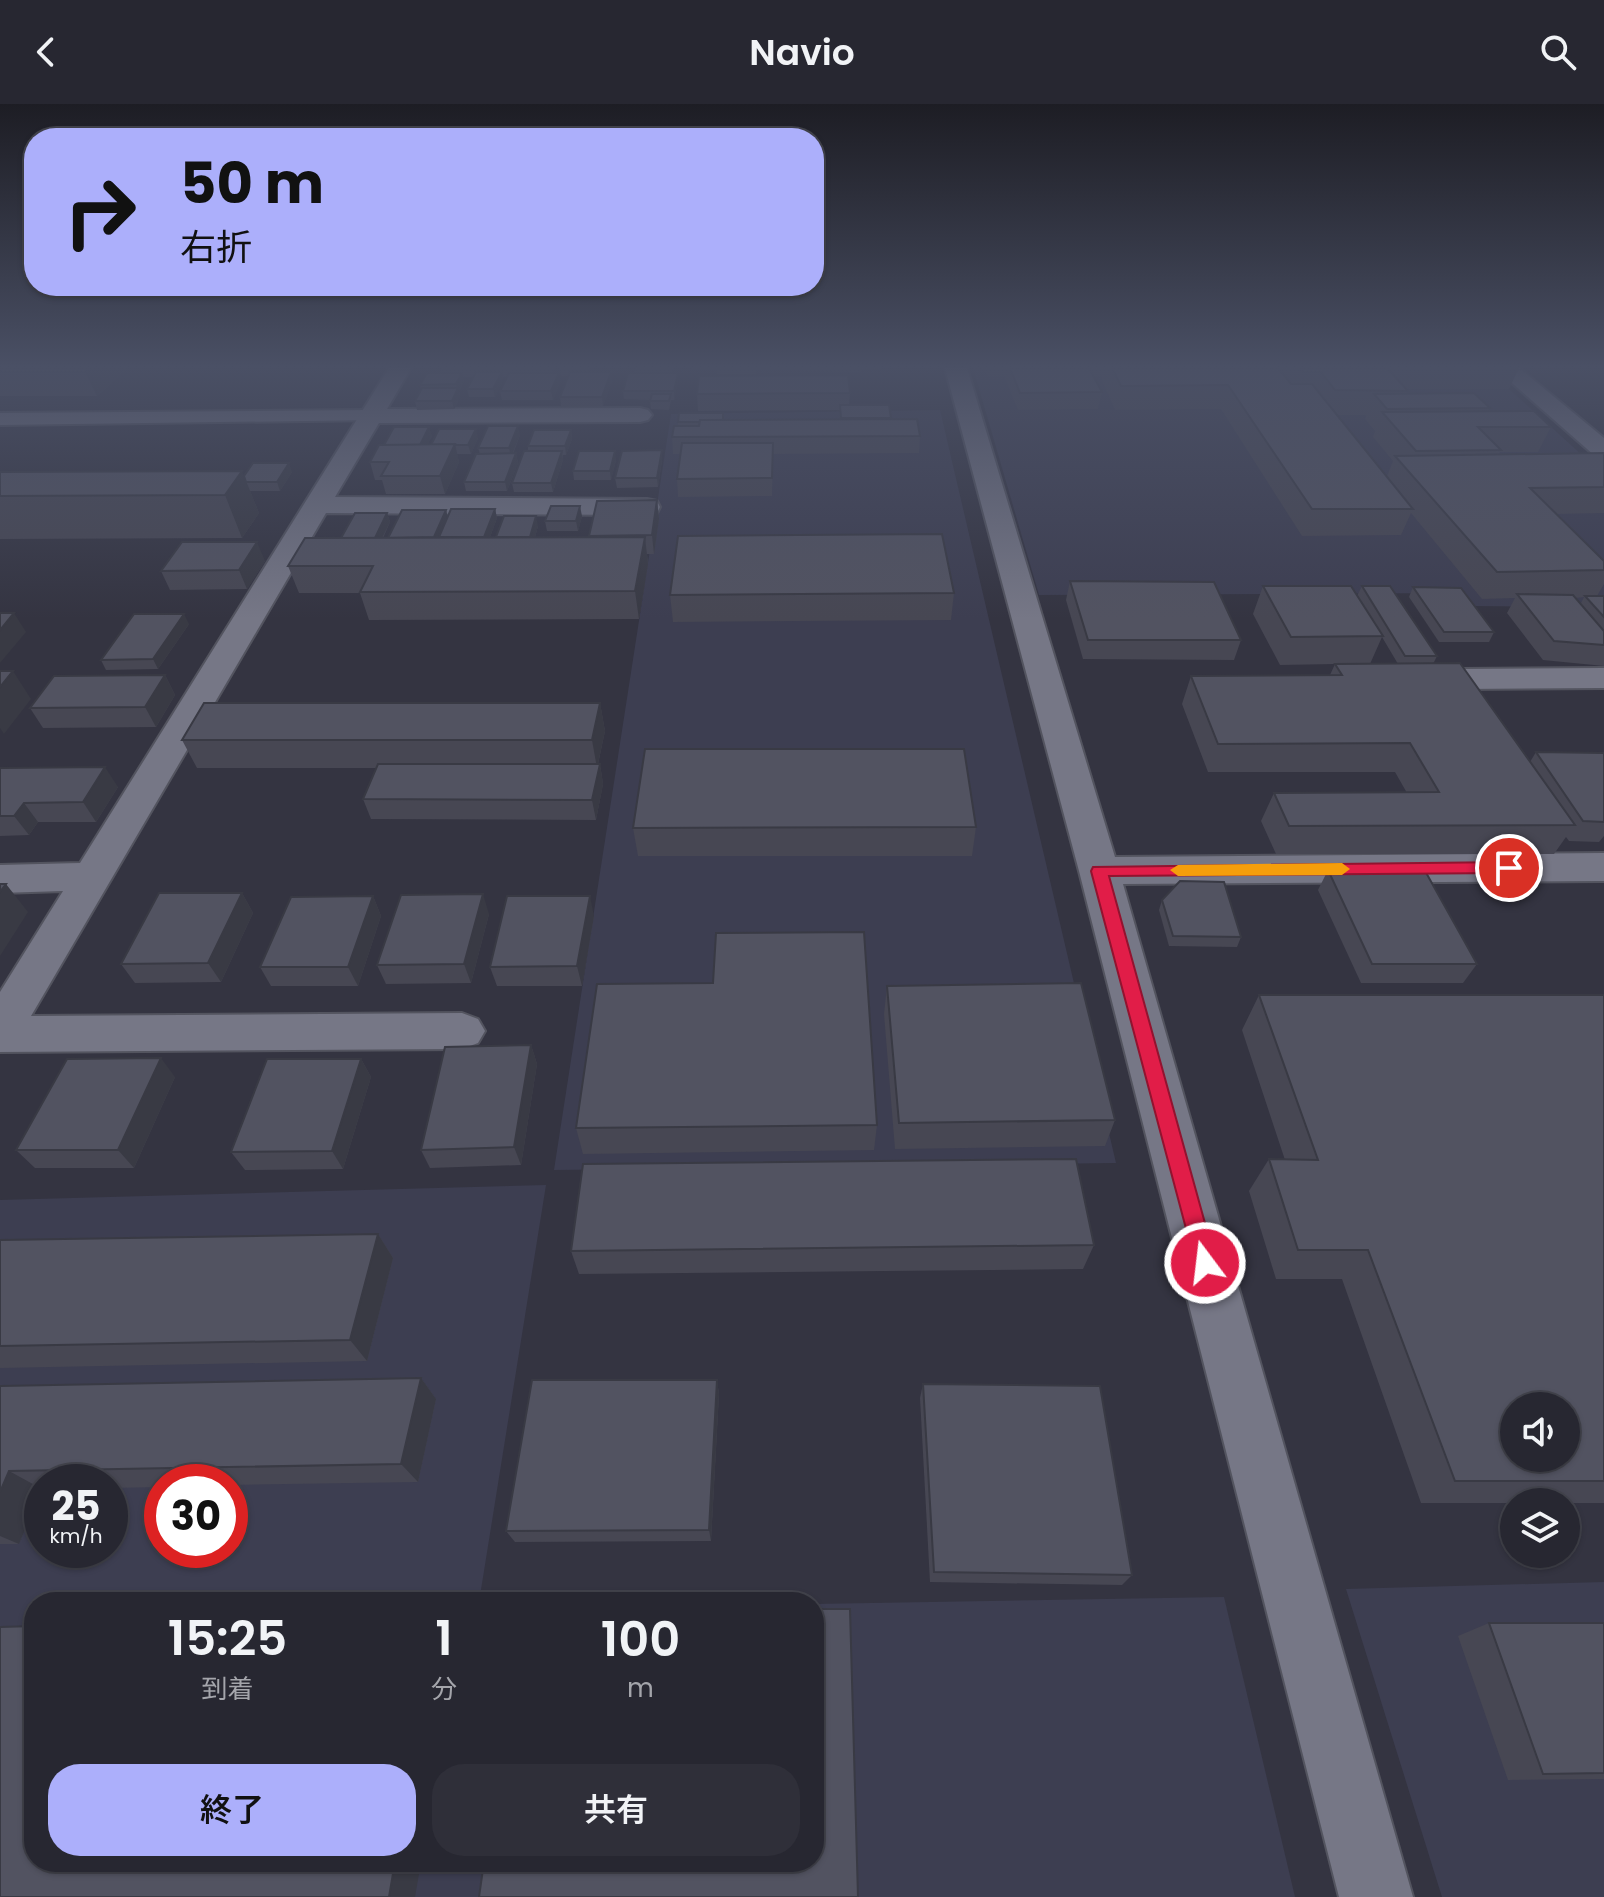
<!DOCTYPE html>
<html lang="ja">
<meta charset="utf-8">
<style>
body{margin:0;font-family:Poppins,"Noto Sans JP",sans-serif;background:#2f2f39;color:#f1f3f6;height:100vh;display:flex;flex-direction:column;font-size:30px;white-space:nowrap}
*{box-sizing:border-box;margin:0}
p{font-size:26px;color:#a4a5ab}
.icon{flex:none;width:44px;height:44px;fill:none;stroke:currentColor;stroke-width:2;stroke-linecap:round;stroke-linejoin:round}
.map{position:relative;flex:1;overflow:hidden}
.sheet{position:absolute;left:24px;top:1488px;width:800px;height:280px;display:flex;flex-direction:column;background:#272731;border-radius:32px;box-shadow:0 2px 6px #0004,0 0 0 2px #43444d}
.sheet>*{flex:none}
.banner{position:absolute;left:24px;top:24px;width:800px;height:168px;border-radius:32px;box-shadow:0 2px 6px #0004,0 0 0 2px #43444d;background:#acaffb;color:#111;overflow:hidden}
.tools{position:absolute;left:1500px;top:1288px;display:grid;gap:16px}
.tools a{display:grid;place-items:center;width:80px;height:80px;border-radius:50%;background:#272731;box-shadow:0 2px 6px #0004,0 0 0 2px #43444d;font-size:40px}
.speed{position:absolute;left:24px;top:1360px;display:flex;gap:16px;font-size:40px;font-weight:700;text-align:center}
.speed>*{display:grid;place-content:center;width:104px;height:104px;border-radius:50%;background:#272731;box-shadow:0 2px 6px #0004,0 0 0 2px #43444d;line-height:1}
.speed small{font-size:20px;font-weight:400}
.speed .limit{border:12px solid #d22;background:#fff;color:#111}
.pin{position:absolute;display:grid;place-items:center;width:68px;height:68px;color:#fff;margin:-34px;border:4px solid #fff;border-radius:50%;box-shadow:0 2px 8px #0007}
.me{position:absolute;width:88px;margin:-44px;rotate:345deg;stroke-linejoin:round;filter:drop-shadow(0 0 6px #0008)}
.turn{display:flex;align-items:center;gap:28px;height:168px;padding:0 24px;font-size:36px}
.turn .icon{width:104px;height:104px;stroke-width:2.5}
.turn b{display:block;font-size:56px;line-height:68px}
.eta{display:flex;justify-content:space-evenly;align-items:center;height:136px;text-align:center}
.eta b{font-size:48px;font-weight:600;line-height:56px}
.button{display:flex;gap:16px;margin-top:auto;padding:16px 24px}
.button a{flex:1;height:92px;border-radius:32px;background:#acaffb;color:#111;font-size:32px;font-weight:600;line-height:92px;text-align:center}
.button a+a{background:#2f2f39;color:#f1f3f6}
header{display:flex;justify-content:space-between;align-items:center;height:104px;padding:0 24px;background:#272731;font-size:36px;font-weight:600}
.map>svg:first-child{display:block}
</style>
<header><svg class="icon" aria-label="back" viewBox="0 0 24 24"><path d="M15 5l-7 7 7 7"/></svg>Navio<svg class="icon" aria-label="search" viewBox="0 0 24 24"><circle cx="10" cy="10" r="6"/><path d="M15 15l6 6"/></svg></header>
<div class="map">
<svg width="1604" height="1793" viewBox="0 0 1604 1793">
<rect width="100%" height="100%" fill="#343441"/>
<g fill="#3d3e51" fill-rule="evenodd">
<path d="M973,264H1486L1604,371V503L1468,502L1458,489L1039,491Z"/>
<path d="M940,306L1116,1059L554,1066L671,310Z"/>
<path d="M546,1081L479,1498H34V1758H814V1500L1224,1493L1295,1793H0V1096ZM42,1378H110V1446H42ZM162,1378H230V1446H162Z"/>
<path d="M1604,1478V1793H1442L1346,1485Z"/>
</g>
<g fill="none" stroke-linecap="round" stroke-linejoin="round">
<defs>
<path id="lane" d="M370,306L377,308L379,312L377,316L0,321V309Z"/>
<g id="street">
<path d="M389,264H411L387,305L640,304L648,306L652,311L648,316L640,318L379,319L335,393L647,395L657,397L660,403L657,409L647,411L326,409L31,912L462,909L478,915L485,927L478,939L462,945L0,948V888L63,787L0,789V761L80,759Z"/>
<path d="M945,264H967L1115,753L1604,749V777L1123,780L1413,1793H1339L1079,767Z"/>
<path d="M1495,264H1519L1604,334V355L1595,352Z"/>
<path d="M1604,564V584L1460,585L1448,582L1444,575L1448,568L1460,565Z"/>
</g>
</defs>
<use href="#lane" stroke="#53545f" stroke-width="4"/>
<use href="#street" stroke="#53545f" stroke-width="4"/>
<use href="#lane" fill="#767786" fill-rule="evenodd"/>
<use href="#street" fill="#767786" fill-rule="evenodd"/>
</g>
<g fill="#474753" fill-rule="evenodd">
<path d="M0,264H128L97,292H0Z"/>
<path d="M441,264H555L553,269L560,278L553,296H502L500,287L507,273H503V277L495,293H469L467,285L473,273H463L464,277L459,287L460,293L454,305L417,306L415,297L421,285L420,281L442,269Z"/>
<path d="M559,264H591L589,268L612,277L603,302H561L560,293L568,272H561Z"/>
<path d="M635,264H673L672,269H678V277L674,296H671L669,306L651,305L650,296L624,295L623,287L635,269Z"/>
<path d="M691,264H882V265H861V268L756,266V270H717V266H691Z"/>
<path d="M984,264H1519L1509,285H1406L1408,287L1406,290L1490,304L1488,307L1551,323L1538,348H1500L1499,350L1604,349V409L1556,410L1604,457V480L1597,492H1604V562L1543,556L1507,509L1515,494L1482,495L1411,409L1401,431L1302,432L1221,305L1115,306L1102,277V272H1094L1102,288L1098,305L1018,306L1004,272H987ZM1337,311H1366L1365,315L1375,327L1373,333L1393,357L1387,372ZM1584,493L1581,499L1576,494Z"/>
<path d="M850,289L849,301H889L890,315L920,332L919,349L773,350L772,392L678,393L677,375L681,350H673L672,333L678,322V318L723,309L724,316L840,315V306L698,307L697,290Z"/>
<path d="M571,326L572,335L566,351H563V356L553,388H514L512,379L528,347V342Z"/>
<path d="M520,331L513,350L516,349L518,359L507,387H466L464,378L480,350L478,344Z"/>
<path d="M432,332L427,341L478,334L471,350H457L459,358L445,390H386L382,376H375L370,358L384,341Z"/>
<path d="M616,356L611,376H574L573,367Z"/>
<path d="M662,356L658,383L617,384L615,374Z"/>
<path d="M0,368L244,372L292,368L280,387H250L259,409L242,434L0,435Z"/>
<path d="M657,396L659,415L654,450H647L648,460L639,515L369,516L360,489H299L288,462L387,409L390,418L383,434H388L446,406L448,413L495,405L497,414L490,433H496L538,422L535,433H589Z"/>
<path d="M582,412L578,427H547L545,417Z"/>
<path d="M265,457L247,485L170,486L161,467Z"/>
<path d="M1070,477L1241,536L1234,556L1083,555L1066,496Z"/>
<path d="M1263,482L1357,492L1362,482L1437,552L1433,560L1530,658L1536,648L1604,649V732L1599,738L1569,737L1566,733L1554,750H1276L1261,717L1274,689H1407L1395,668H1208L1182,600L1191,572L1330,571L1335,560L1280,561L1253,510ZM1382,533L1398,560H1370Z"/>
<path d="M1413,483L1494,528L1489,538H1439L1409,493Z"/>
<path d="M954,489L951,516L673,518L670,491Z"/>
<path d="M189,520L158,565L106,566L101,556Z"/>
<path d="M165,571L175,591L156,623L43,624L30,604Z"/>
<path d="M600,599L605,627L598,660H600L603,680L596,716L371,715L363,695L377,664H197L182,636Z"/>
<path d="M0,664L118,683L96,718H38L29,731L0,732Z"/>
<path d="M976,723L972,752H638L633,724Z"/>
<path d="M1328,766L1477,860L1463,879H1361L1318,786Z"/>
<path d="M242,789L253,809L221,878L135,879L121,860Z"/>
<path d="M373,792L381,812L358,882H271L260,863Z"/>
<path d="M1162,796L1241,833L1237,843L1169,842L1159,806Z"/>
<path d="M489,810L471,879L386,880L377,861Z"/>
<path d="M594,812L582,882H497L490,863Z"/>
<path d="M887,882L1115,1016L1105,1042L895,1045L884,910Z"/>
<path d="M1259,891H1604V1399H1421L1342,1175H1276L1249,1087L1269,1055L1285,1056L1242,926Z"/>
<path d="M531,941L537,960L521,1061L430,1064L421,1046Z"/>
<path d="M361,955L371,973L343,1065L245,1066L231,1048Z"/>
<path d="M175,973L134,1064H35L16,1046Z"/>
<path d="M877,1021L874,1046L583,1050L576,1024Z"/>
<path d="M378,1130L393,1154L367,1257L0,1264V1136Z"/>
<path d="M1094,1141L1083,1165L579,1170L571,1147Z"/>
<path d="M421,1274L436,1295L418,1378L230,1381V1378H162V1383L110,1384V1378H42V1385L19,1440H0V1282Z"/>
<path d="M717,1276L719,1290L711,1437L515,1438L506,1427Z"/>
<path d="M923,1280L1132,1471L1122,1481L930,1478L920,1294Z"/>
<path d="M1489,1519H1604V1675L1508,1676L1458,1532Z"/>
</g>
<g fill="#393a44">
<path d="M91,264H128L97,292L85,268Z"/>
<path d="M502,268L503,277L495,293L493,285Z"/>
<path d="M611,268L612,277L603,302L602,293Z"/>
<path d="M462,269L464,277L459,287L460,293L454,305L452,297L457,286L456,280Z"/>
<path d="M559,269L560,278L553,296L551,287Z"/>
<path d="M678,269V277L674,296V287Z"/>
<path d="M518,322L520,331L511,353L509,344Z"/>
<path d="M429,323L432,332L422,351L420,342Z"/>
<path d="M476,325L478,334L471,350L468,341Z"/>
<path d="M571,326L572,335L566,351L565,342Z"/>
<path d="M455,340L459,358L445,390L440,372Z"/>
<path d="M662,346V356L658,383L657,374Z"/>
<path d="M562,347L563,356L553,388L551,379Z"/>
<path d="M615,347L616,356L611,376L610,367Z"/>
<path d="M516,349L518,359L507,387L505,378Z"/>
<path d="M289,359L292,368L280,387L277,378Z"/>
<path d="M242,367L259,409L242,434L225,391Z"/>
<path d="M657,396L659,415L654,450L652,431Z"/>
<path d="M580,402L582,412L578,427L576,417Z"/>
<path d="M495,405L497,414L483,452L481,443Z"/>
<path d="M446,406L448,416L437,443L429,445Z"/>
<path d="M387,409L390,418L377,444L374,435Z"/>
<path d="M536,412L538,422L530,452L528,442Z"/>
<path d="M645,433L648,460L639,515L635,487Z"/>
<path d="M257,438L265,457L247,485L239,466Z"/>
<path d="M14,509L26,528L0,559V526Z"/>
<path d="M184,510L189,520L158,565L153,555Z"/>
<path d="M13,567L31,595L4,630L0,624V583Z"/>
<path d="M165,571L175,591L156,623L145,603Z"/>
<path d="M600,599L605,627L597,664L592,636Z"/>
<path d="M600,660L603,680L596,716L592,696Z"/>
<path d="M105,663L118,683L96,718L83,698Z"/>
<path d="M24,699L38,718L29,731L14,712Z"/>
<path d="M6,780L28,808L0,852V788Z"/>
<path d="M242,789L253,809L221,878L208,859Z"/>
<path d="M483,790L489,810L471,879L464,860Z"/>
<path d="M373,792L381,812L358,882L348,863Z"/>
<path d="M590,792L594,812L582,882L577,862Z"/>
<path d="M531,941L537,960L521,1061L514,1043Z"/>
<path d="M161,954L175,973L134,1064L118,1046Z"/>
<path d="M361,955L371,973L343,1065L332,1047Z"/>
<path d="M378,1130L393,1154L367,1257L350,1236Z"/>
<path d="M421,1274L436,1295L418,1378L401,1360Z"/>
<path d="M717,1276L719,1290L711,1437L709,1426Z"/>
<path d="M9,1367L42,1385L19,1440L0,1432V1388Z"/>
<path d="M395,1758H421L415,1793H389Z"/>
</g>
<g fill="#525361" stroke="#393a44" stroke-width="2" fill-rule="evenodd">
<path d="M0,264H91L85,268H0Z"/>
<path d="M1010,264H1089L1102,288L1020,289Z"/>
<path d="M1112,264H1278L1291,280H1312L1413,405H1312L1228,281L1121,282Z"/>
<path d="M1299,264H1387L1408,287L1335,286L1321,268H1303Z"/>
<path d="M476,268H502L493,285H467Z"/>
<path d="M570,268H611L602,293H560Z"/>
<path d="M427,269H462L456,280L420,281Z"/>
<path d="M509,269H559L551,287H500Z"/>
<path d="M628,269H678L674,287H623Z"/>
<path d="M848,271L850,289L697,290L699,272Z"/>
<path d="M422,284H458L452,297H415Z"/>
<path d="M1474,289L1490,304L1387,305L1374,290Z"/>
<path d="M652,290H671L669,297H650Z"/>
<path d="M840,301H889L891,314H841Z"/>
<path d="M1534,307L1551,323H1478L1501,346L1416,347L1382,308Z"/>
<path d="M679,309H723V316H700V318H678Z"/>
<path d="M917,315L920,332L672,333L674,322H699L700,316Z"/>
<path d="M488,322H518L509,344H478Z"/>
<path d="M394,323H429L420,341H384Z"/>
<path d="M439,325H476L468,341H431Z"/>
<path d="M534,326H571L565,342H528Z"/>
<path d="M682,339H773L772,374L677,375Z"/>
<path d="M455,340L440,372H381L389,358H370L379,341Z"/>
<path d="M662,346L657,374H615L622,347Z"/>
<path d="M524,347H562L551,379H512Z"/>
<path d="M579,347H615L610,367H573Z"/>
<path d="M516,349L505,378H464L476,350Z"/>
<path d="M1604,349V383L1530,384L1604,457V466L1497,468L1395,352Z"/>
<path d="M253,359H289L277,378H246L244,372Z"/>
<path d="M242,367L225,391L0,392V368Z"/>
<path d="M657,396L652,431L589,432L597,397Z"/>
<path d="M551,402H580L576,417H545Z"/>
<path d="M451,405H495L484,433H439Z"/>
<path d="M402,406H446L434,433L388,434Z"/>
<path d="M355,409H387L375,434H341Z"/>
<path d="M504,412H536L530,433H496Z"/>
<path d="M942,430L954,489L670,491L678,432Z"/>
<path d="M645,433L635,487L360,488L373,462H288L305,434Z"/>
<path d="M182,438H257L239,466L161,467Z"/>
<path d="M1070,477L1214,478L1241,536H1088Z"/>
<path d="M1263,482H1351L1383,532L1291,533Z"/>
<path d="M1362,482H1390L1437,552H1405Z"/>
<path d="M1413,483L1461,484L1494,528H1444Z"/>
<path d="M1517,490L1573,491L1604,527V541L1554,537Z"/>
<path d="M1585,492H1604V513Z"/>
<path d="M0,509H14L0,526Z"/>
<path d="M134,510H184L153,555L101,556Z"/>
<path d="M1460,559L1575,721L1289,722L1274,689L1439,688L1410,639L1218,640L1191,572L1342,571L1335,560Z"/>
<path d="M0,567H13L0,583Z"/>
<path d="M165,571L145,603L30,604L54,572Z"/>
<path d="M204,599H600L592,636H182Z"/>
<path d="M645,645H964L976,723L633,724Z"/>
<path d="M1536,648L1604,649V718L1583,717Z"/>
<path d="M378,660H600L592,696L363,695Z"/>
<path d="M105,663L83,698L24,699L14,712H0V664Z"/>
<path d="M1424,765L1477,860H1372L1328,766Z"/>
<path d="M1180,777L1224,778L1241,833L1173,832L1162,796Z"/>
<path d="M0,780H6L0,788Z"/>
<path d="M159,789H242L208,859L121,860Z"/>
<path d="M483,790L464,860L377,861L401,791Z"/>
<path d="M373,792L348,863H260L291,793Z"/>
<path d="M507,792H590L577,862L490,863Z"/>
<path d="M864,828L877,1021L576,1024L597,880L713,879L716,829Z"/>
<path d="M1081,879L1115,1016L899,1019L887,882Z"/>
<path d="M1259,891H1604V1377H1455L1368,1146H1298L1269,1055L1318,1056ZM1514,1302H1566V1354H1514Z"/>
<path d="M531,941L514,1043L421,1046L445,943Z"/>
<path d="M161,954L118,1046H16L67,955Z"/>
<path d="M267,955H361L332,1047L231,1048Z"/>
<path d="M1076,1055L1094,1141L571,1147L583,1060Z"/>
<path d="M378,1130L350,1236L0,1242V1136Z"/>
<path d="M421,1274L401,1360L9,1367L0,1388V1282Z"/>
<path d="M532,1276H717L709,1426L506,1427Z"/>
<path d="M923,1280L1100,1282L1132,1471L934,1468Z"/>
<path d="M814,1505H850L858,1793H479L484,1758H814Z"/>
<path d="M1489,1519H1604V1669L1543,1670Z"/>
<path d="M34,1522V1758H395L389,1793H0V1523Z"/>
</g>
<linearGradient id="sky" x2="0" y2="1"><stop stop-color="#1d1d24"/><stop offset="0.51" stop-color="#4a5065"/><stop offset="1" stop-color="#4a5065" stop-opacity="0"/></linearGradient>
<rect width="1604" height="515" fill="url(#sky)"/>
<path fill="#e11d48" stroke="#92132f" stroke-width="2" d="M1509,758L1517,764L1509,769L1109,772L1216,1159L1213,1166L1205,1169L1197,1166L1091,767L1093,763Z"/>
<path fill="#f59e0b" d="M1342,759L1350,765L1342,771L1178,772L1170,766L1178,761Z"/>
</svg>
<div class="tools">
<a><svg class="icon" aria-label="sound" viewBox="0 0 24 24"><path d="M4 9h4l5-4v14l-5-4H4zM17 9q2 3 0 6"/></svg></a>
<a><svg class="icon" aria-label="layers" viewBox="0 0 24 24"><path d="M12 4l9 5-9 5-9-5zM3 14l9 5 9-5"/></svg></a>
</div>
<div class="speed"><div>25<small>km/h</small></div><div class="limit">30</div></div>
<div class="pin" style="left:1509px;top:764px;background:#d93025"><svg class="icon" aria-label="arrive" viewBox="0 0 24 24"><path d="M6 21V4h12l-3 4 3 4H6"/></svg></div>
<svg class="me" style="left:1205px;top:1159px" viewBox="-20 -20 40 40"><circle r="17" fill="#e11d48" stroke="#fff" stroke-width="3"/><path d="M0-11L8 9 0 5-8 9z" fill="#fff"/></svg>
<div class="banner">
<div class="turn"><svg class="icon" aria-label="right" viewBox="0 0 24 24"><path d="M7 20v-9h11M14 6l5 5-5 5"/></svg><div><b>50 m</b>右折</div></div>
</div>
<section class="sheet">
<div class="eta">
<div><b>15:25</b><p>到着</p></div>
<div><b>1</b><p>分</p></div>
<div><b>100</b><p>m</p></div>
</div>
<div class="button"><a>終了</a><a>共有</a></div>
</section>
</div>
